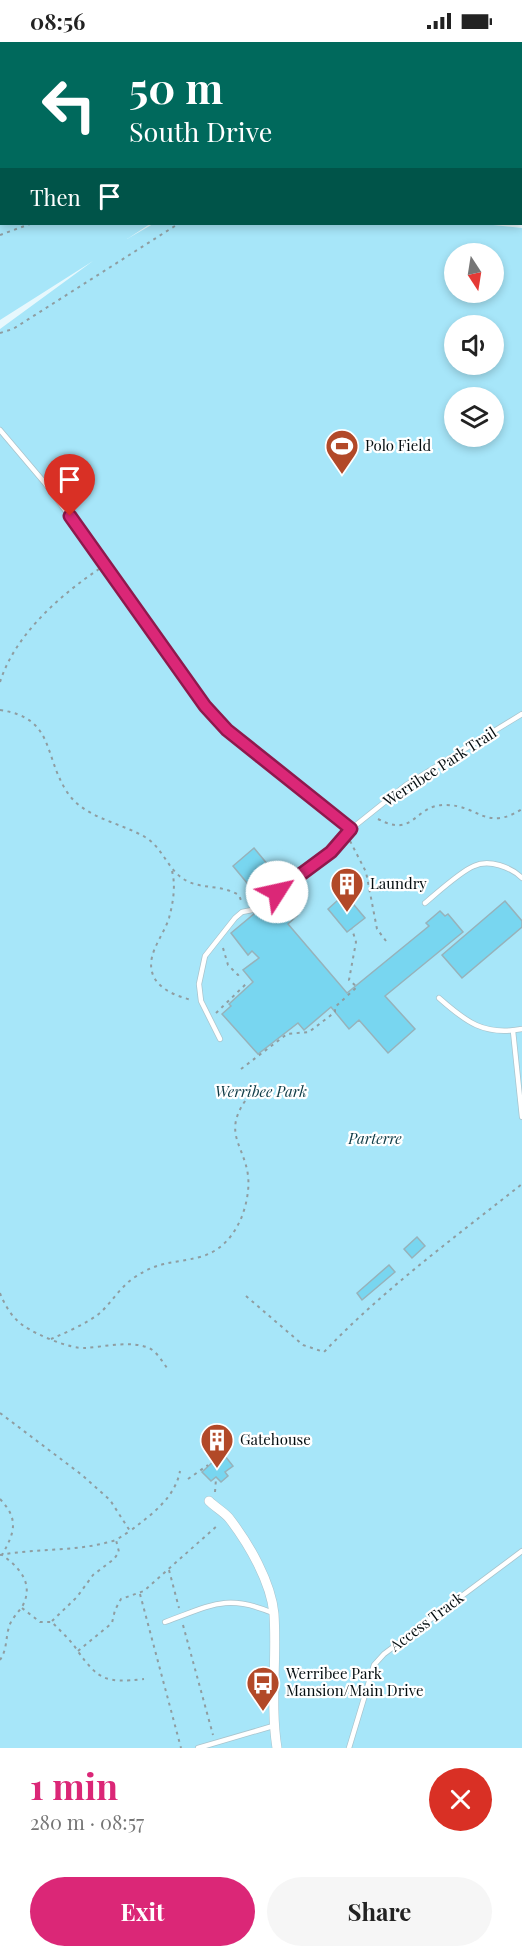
<!DOCTYPE html>
<meta charset="utf-8">
<style>
body{margin:0;font-family:"Playfair Display",serif;background:#f6f6f6;color:#222;height:100vh;display:flex;flex-direction:column;font-size:22px;white-space:nowrap}
*{box-sizing:border-box;margin:0}
p{font-size:20px;color:#767676}
.icon{flex:none;width:33px;height:33px;fill:none;stroke:currentColor;stroke-width:2;stroke-linecap:round;stroke-linejoin:round}
.map{position:relative;height:1706px;overflow:hidden}
.side{display:flex;flex-direction:column;background:#fff;flex:1}
.side>*{flex:none}
.guide{position:absolute;left:0px;top:0px;width:522px;height:183px;box-shadow:0 3px 9px #0003;background:#00695c;color:#fff;overflow:hidden}
.needle{width:39px;rotate:168deg}
.buttons{position:absolute;left:444px;top:201px;display:grid;gap:12px}
.buttons a{display:grid;place-items:center;width:60px;height:60px;border-radius:50%;background:#fff;box-shadow:0 3px 9px #0003;font-size:30px}
.pin{position:absolute;display:grid;place-items:center;width:51px;height:51px;color:#fff;margin:-62px -26px;border-radius:50% 50% 50% 0;rotate:-45deg;box-shadow:0 0 6px #0007}
.pin .icon{rotate:45deg}
.me{position:absolute;width:66px;margin:-33px;rotate:55deg;stroke-linejoin:round;filter:drop-shadow(0 0 4px #0008)}
.turn{display:flex;align-items:center;gap:21px;height:126px;padding:0 30px;font-size:27px}
.turn .icon{width:78px;height:78px;stroke-width:2.5}
.turn b{display:block;font-size:42px;line-height:51px}
.then{display:flex;align-items:center;height:57px;padding:0 30px;background:#0003;gap:12px;font-size:22px}
.round{display:grid;place-items:center;flex:none;width:63px;height:63px;border-radius:32px;background:#f6f6f6}
.summary{display:flex;align-items:center;justify-content:space-between;height:102px;padding:0 30px}
h1{font-size:36px;font-weight:700;line-height:45px;color:#db2777}
.primary-button{display:flex;gap:12px;margin-top:auto;padding:12px 30px}
.primary-button a{flex:1;height:69px;border-radius:36px;background:#db2777;color:#fff;font-size:24px;font-weight:700;line-height:69px;text-align:center}
.primary-button a+a{background:#f6f6f6;color:#222}
.status{display:flex;justify-content:space-between;align-items:center;height:42px;padding:0 30px;background:#fff;direction:ltr}
.status svg{height:16px;fill:currentColor}
.map>svg:first-child{display:block}
</style>
<div class="status"><b>08:56</b><svg viewBox="0 0 49 12"><path d="M0 12V9h3v3zM5 12V6h3v6zM10 12V3h3v9zM15 12V0h3v12zM26 1h20v11H26zM47 4h2v5h-2z"/></svg></div>
<div class="map">
<svg width="522" height="1706" viewBox="0 0 522 1706">
<rect width="100%" height="100%" fill="#e7f8fd"/>
<path fill="#a7e6f9" fill-rule="evenodd" d="M0,0H522V183L510,182H520V2H2V182H150L127,197L153,182H483L522,186V1706H0V287L93,219L0,278ZM454,212H494V250H454ZM454,284H494V322H454ZM454,356H494V394H454Z"/>
<g fill="#78d6f0" stroke="#97b2ba" stroke-width="1.5">
<path d="M254,806L283,841L275,848L297,874L288,882L347,951L429,884L426,881L440,869L445,874L448,872L463,890L385,954L415,987L388,1011L359,978L349,987L331,965L304,988L298,981L258,1012L222,972L231,964L229,962L253,940L243,928L259,916L252,909L248,913L231,891L272,857L269,853L262,859L233,824Z"/>
<path d="M349,857L365,876L347,890L328,867L338,858L342,863Z"/>
<path d="M505,859L522,879V885L462,936L442,913Z"/>
<path d="M417,1195L425,1204L412,1216L404,1207Z"/>
<path d="M389,1223L395,1230L362,1258L357,1251Z"/>
<path d="M225,1414L233,1424L225,1430L228,1434L221,1440L216,1435L211,1439L202,1430L215,1418L217,1421Z"/>
</g>
<g fill="none" stroke-linecap="round" stroke-linejoin="round">
<defs>
<g id="lane">
<path d="M0,388L44,440L95,508L176,627L205,664L227,688L351,787"/>
<path d="M277,850L331,810L351,787L406,743L522,672"/>
<path d="M425,861C437,851 461,829 474,824C489,817 511,825 522,836"/>
<path d="M439,956C466,980 484,994 522,987"/>
<path d="M513,989L522,1075"/>
<path d="M220,997L201,959L199,942L205,914L235,876L242,870L252,868L270,855"/>
<path d="M165,1580C210,1564 226,1551 273,1571"/>
<path d="M198,1706L273,1684"/>
<path d="M349,1706L374,1623L384,1612L522,1509"/>
</g>
<path id="street" d="M209,1459C215,1465 224,1470 229,1476C249,1502 271,1540 274,1572C277,1617 270,1662 277,1706"/>
</defs>
<use href="#lane" stroke="#a9c4cd" stroke-width="6"/>
<use href="#street" stroke="#a9c4cd" stroke-width="10"/>
<g stroke="#8f9da1" stroke-width="2" stroke-dasharray="3 4.5" stroke-linecap="butt">
<path d="M415,2L417,0"/>
<path d="M480,2L481,0"/>
<path d="M0,130L2,131"/>
<path d="M520,155H522"/>
<path d="M0,193L30,182"/>
<path d="M0,291L13,287L178,182"/>
<path d="M0,640C15,593 59,554 99,527"/>
<path d="M0,668C55,676 43,713 67,750C84,776 119,780 145,795C164,806 168,831 189,840C203,846 219,844 233,850L239,853L242,861"/>
<path d="M378,777C415,797 414,762 446,763C478,763 486,790 522,767"/>
<path d="M350,799L366,830L377,887L386,899"/>
<path d="M172,829C176,844 173,861 169,876C165,889 155,902 152,915C146,942 171,953 192,958"/>
<path d="M223,906L228,923L238,933L241,931"/>
<path d="M216,971L248,940"/>
<path d="M241,1027L287,992L309,990L335,970V965L357,945L349,938L356,900L352,887"/>
<path d="M0,1251C5,1264 13,1277 24,1284C37,1293 70,1307 85,1306C104,1305 130,1298 149,1306C157,1310 162,1319 167,1326"/>
<path d="M246,1254L303,1303L324,1310C384,1247 454,1196 522,1142"/>
<path d="M51,1297C67,1290 86,1282 100,1271C112,1260 121,1244 135,1235C161,1218 173,1222 200,1215C230,1207 245,1177 248,1149C253,1105 214,1095 252,1050"/>
<path d="M0,1371L82,1433L110,1458L130,1489C151,1473 175,1456 180,1429"/>
<path d="M188,1437L208,1423"/>
<path d="M215,1450L216,1437"/>
<path d="M0,1457C19,1477 15,1490 2,1513C19,1525 34,1541 23,1563C19,1570 13,1575 10,1582C5,1595 8,1606 0,1618"/>
<path d="M0,1513C38,1506 79,1510 116,1498"/>
<path d="M169,1528L179,1566"/>
<path d="M140,1552L181,1706"/>
<path d="M22,1566L40,1580H52C60,1589 70,1597 77,1608C99,1639 106,1641 144,1637"/>
<path d="M52,1579L77,1555L93,1533L114,1517L119,1510L116,1498L130,1489"/>
<path d="M183,1583L213,1693"/>
<path d="M78,1609L112,1581L115,1568L121,1557L144,1549L219,1482"/>
</g>
<use href="#lane" stroke="#fff" stroke-width="4.5"/>
<use href="#street" stroke="#fff" stroke-width="9"/>
</g>
<g fill="none" stroke-linecap="round" stroke-linejoin="round">
<defs>
<path id="route" d="M70,474L205,664L227,688L351,787L331,810L277,850"/>
</defs>
<use href="#route" stroke="#8e194d" stroke-width="15"/>
<use href="#route" stroke="#db2777" stroke-width="10"/>
</g>
<defs>
<symbol id="stadium-pin" viewBox="-11 -11 22 30"><path d="M0 17L-7.5 6A9.5 9.5 0 1 1 7.5 6Z" fill="#b24928" stroke="#fff"/><path d="M0-5a6.5 5 0 1 0 0 10a6.5 5 0 1 0 0-10ZM-3.5-1.8h7v3.6h-7Z" fill="#fff"/></symbol>
<symbol id="building-pin" viewBox="-11 -11 22 30"><path d="M0 17L-7.5 6A9.5 9.5 0 1 1 7.5 6Z" fill="#b24928" stroke="#fff"/><path d="M-4-6H4V6H1V3H-1V6H-4ZM-2.5-4.3h1.7v1.8h-1.7ZM.8-4.3h1.7v1.8H.8ZM-2.5-1h1.7V.8h-1.7ZM.8-1h1.7V.8H.8Z" fill="#fff"/></symbol>
<symbol id="bus-pin" viewBox="-11 -11 22 30"><path d="M0 17L-7.5 6A9.5 9.5 0 1 1 7.5 6Z" fill="#b24928" stroke="#fff"/><path d="M-5-6H5V4H4V6H2V4H-2V6H-4V4H-5ZM-3.5-4V0h7V-4ZM-3.5 1.2v1.5H-2V1.2ZM2 1.2v1.5H3.5V1.2Z" fill="#fff"/></symbol>
</defs>
<g fill-rule="evenodd">
<use href="#stadium-pin" x="323" y="385" width="38" height="52"/>
<use href="#building-pin" x="328" y="823" width="38" height="52"/>
<use href="#building-pin" x="198" y="1379" width="38" height="52"/>
<use href="#bus-pin" x="244" y="1622" width="38" height="52"/>
</g>
<g text-anchor="middle" stroke-width="4.5" stroke-linejoin="round" paint-order="stroke">
<g font-size="15" fill="#040d10" stroke="#fff" text-anchor="start">
<text x="365" y="409">Polo Field</text>
<text x="370" y="847">Laundry</text>
<text x="240" y="1403">Gatehouse</text>
<text x="286" y="1637">Werribee Park<tspan x="286" dy="17">Mansion/Main Drive</tspan></text>
</g>
<g font-size="15" fill="#040d10" stroke="#fff">
<text transform="translate(440 725) rotate(-33)" y="5">Werribee Park Trail</text>
<text transform="translate(427 1580) rotate(-37)" y="5">Access Track</text>
</g>
<g font-size="15" font-style="italic" fill="#0c3944" stroke="#fff">
<text x="261" y="1055">Werribee Park</text>
<text x="375" y="1102">Parterre</text>
</g>
</g>
</svg>
<div class="buttons">
<a><svg class="needle" viewBox="-14 -14 28 28"><path d="M0-13l5 13h-10z" fill="#e53935"/><path d="M0 13l5-13h-10z" fill="#767676"/></svg></a>
<a><svg class="icon" aria-label="sound" viewBox="0 0 24 24"><path d="M4 9h4l5-4v14l-5-4H4zM17 9q2 3 0 6"/></svg></a>
<a><svg class="icon" aria-label="layers" viewBox="0 0 24 24"><path d="M12 4l9 5-9 5-9-5zM3 14l9 5 9-5"/></svg></a>
</div>
<div class="pin" style="left:70px;top:474px;background:#d93025"><svg class="icon" aria-label="arrive" viewBox="0 0 24 24"><path d="M6 21V4h12l-3 4 3 4H6"/></svg></div>
<svg class="me" style="left:277px;top:850px" viewBox="-20 -20 40 40"><circle r="19" fill="#fff"/><path d="M0-13L10 11 0 6-10 11z" fill="#db2777"/></svg>
<div class="guide">
<div class="turn"><svg class="icon" aria-label="left" viewBox="0 0 24 24"><path d="M17 20v-9H6M10 6l-5 5 5 5"/></svg><div><b>50 m</b>South Drive</div></div>
<div class="then">Then<svg class="icon" aria-label="arrive" viewBox="0 0 24 24"><path d="M6 21V4h12l-3 4 3 4H6"/></svg></div>
</div>
</div>
<section class="side">
<div class="summary"><div><h1>1 min</h1><p>280 m · 08:57</p></div><a class="round" style="background:#d93025;color:#fff"><svg class="icon" aria-label="close" viewBox="0 0 24 24"><path d="M6 6l12 12M18 6L6 18"/></svg></a></div>
<div class="primary-button"><a>Exit</a><a>Share</a></div>
</section>
